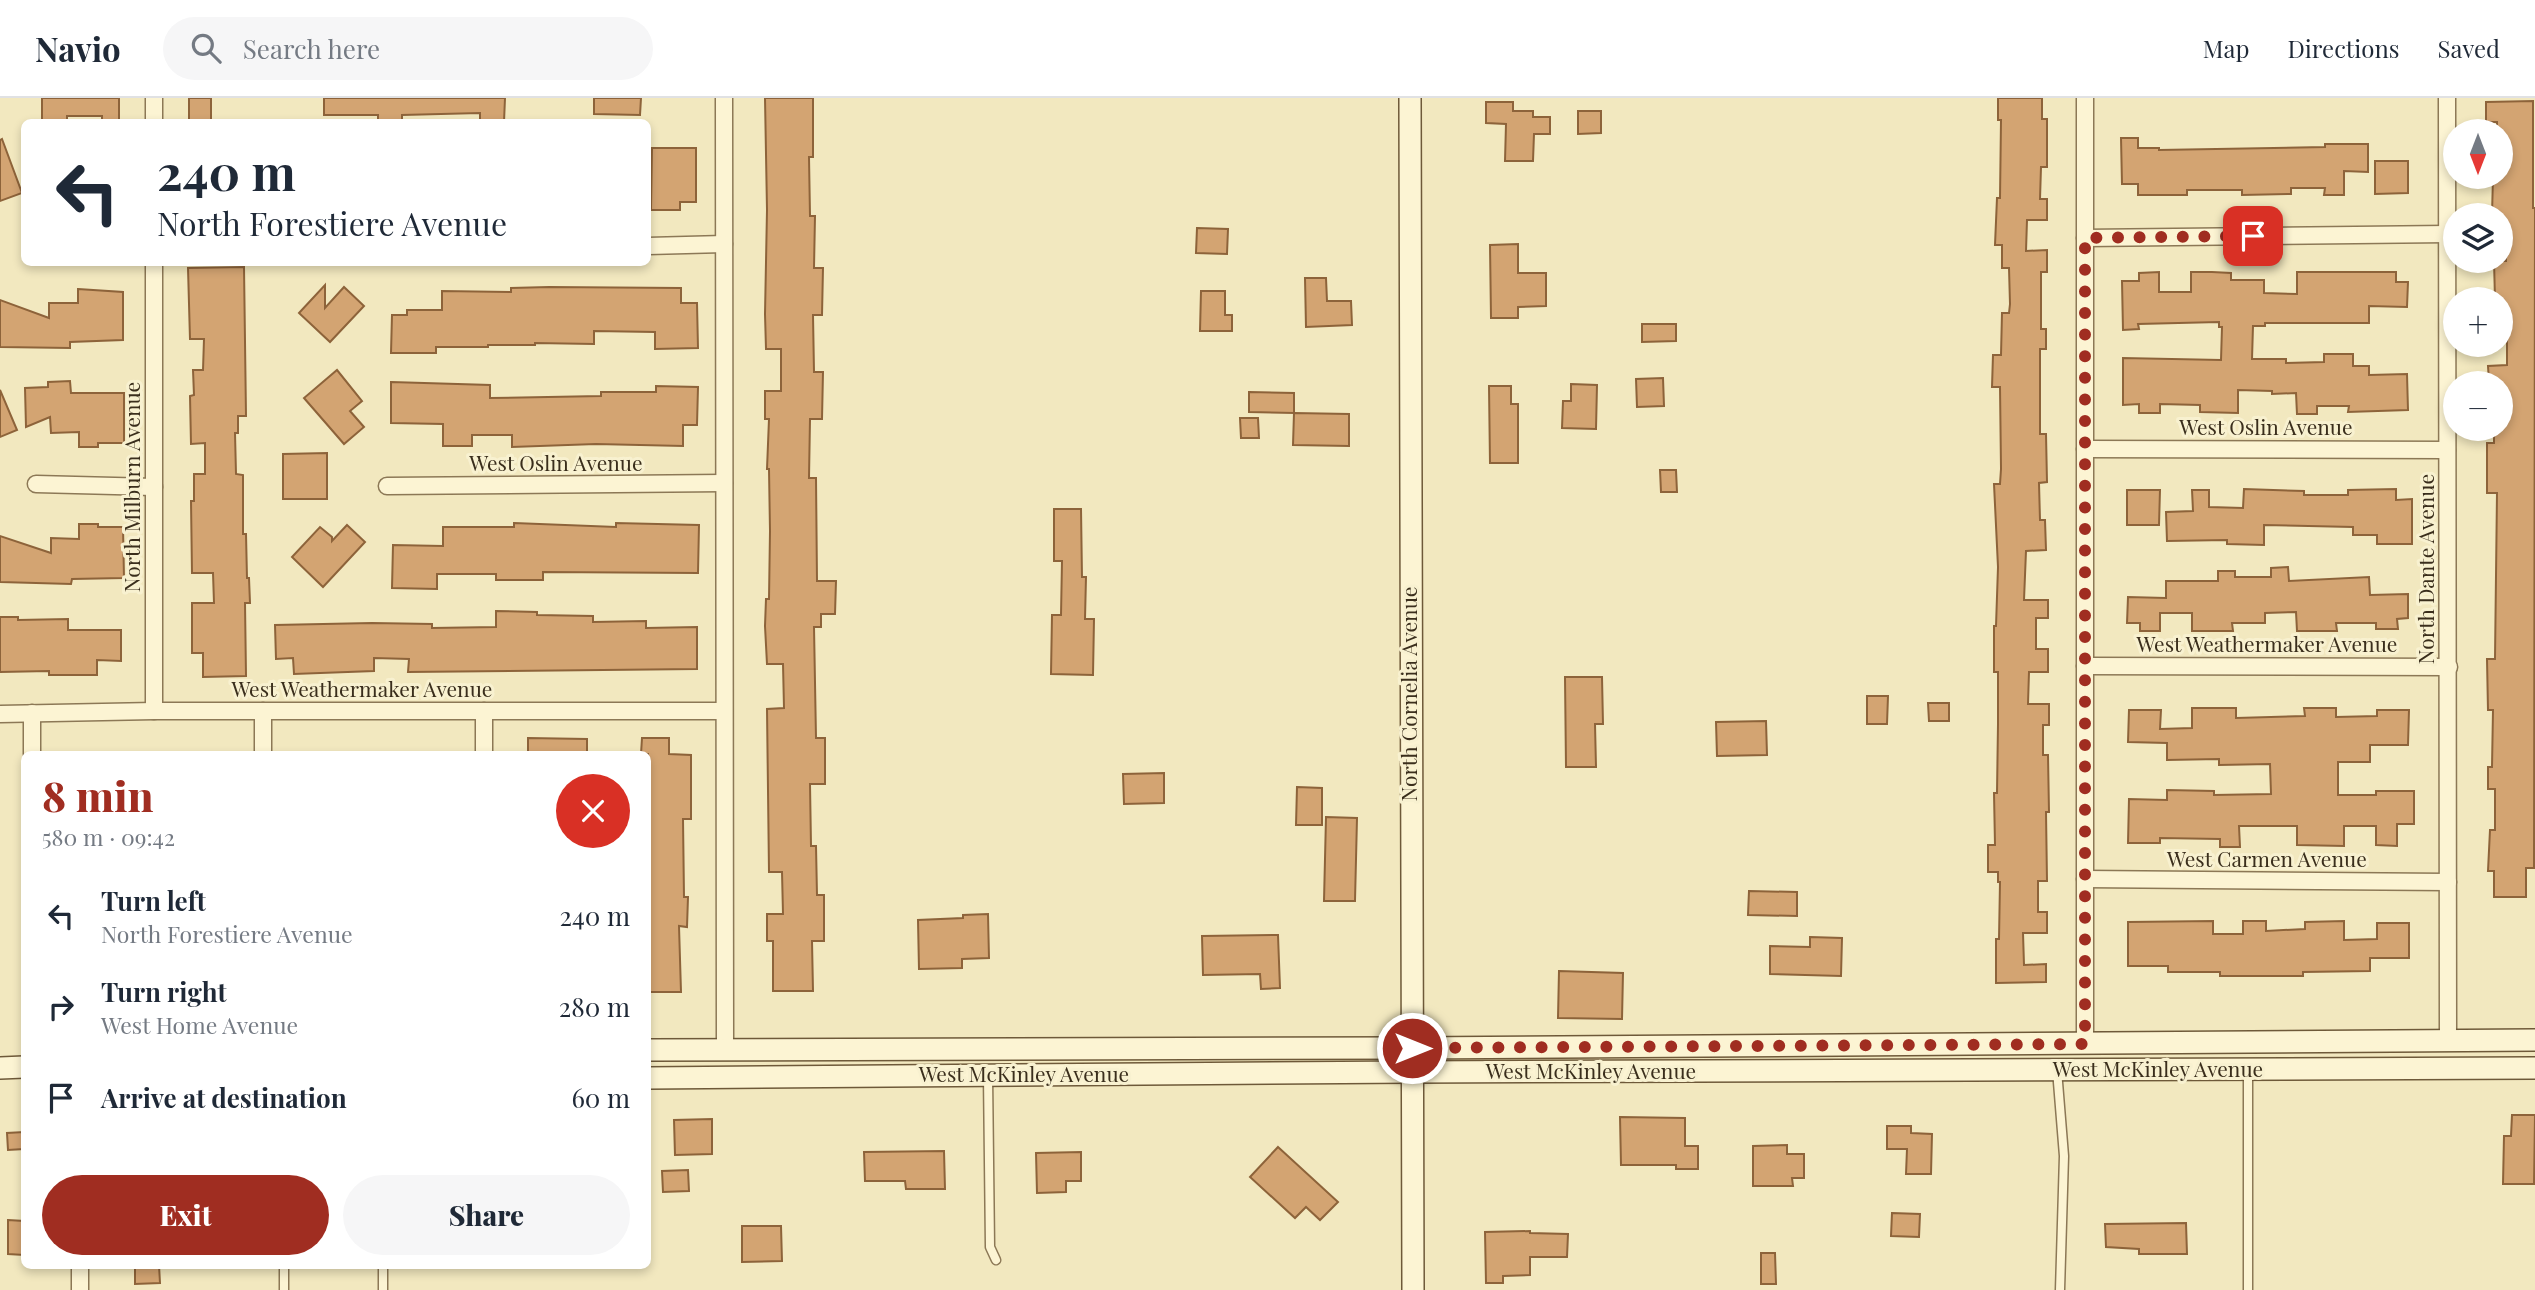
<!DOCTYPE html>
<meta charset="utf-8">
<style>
body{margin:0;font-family:"Playfair Display",serif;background:#f6f6f7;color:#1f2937;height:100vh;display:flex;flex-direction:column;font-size:26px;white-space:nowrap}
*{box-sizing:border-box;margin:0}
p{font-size:23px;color:#747a83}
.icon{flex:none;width:38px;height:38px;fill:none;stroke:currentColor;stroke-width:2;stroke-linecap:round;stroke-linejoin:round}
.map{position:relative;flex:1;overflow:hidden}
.panel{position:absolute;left:21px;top:653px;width:630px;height:518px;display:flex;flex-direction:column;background:#fff;border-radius:10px;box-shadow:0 4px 10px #0003}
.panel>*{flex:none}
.hud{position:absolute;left:21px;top:21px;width:630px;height:147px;border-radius:10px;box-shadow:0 4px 10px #0003;background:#fff;color:#1f2937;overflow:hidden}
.needle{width:46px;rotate:180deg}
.buttons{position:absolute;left:2443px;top:21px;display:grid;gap:14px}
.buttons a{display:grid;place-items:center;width:70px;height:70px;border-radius:50%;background:#fff;box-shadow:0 4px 10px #0003;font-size:35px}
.pin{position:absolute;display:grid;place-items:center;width:60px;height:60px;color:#fff;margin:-30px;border-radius:14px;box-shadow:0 4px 10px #0006}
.me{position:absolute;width:77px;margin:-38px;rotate:90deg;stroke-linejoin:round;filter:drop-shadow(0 0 5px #0008)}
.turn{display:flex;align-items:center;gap:24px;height:147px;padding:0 21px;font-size:32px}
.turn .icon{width:91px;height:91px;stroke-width:2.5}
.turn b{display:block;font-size:49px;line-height:60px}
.round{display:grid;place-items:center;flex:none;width:74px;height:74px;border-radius:37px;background:#f6f6f7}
.overview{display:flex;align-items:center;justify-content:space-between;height:119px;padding:0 21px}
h1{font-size:42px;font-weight:800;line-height:52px;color:#a02d21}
.button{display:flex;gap:14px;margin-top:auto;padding:14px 21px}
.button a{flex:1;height:80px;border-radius:42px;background:#a02d21;color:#fff;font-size:28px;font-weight:800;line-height:80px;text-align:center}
.button a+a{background:#f6f6f7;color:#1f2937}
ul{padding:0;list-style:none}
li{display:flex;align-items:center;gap:21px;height:91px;padding:0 21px}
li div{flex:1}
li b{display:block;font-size:26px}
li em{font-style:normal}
header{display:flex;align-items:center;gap:42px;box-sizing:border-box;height:98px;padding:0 35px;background:#fff;border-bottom:2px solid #e0e1e3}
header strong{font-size:33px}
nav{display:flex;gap:38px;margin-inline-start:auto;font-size:24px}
.search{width:490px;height:63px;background:#f6f6f7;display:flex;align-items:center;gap:18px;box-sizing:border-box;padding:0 24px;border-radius:38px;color:#747a83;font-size:26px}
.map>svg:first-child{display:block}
</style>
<header>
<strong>Navio</strong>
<div class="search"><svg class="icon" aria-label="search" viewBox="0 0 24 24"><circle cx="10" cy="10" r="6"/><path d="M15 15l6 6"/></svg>Search here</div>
<nav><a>Map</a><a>Directions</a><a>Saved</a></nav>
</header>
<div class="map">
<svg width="2535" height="1192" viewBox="0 0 2535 1192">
<rect width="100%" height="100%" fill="#f2e8bf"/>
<g fill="#d3a472" stroke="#8d633a" stroke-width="2">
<path d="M42,0H119V24H102V18H67V24H42Z"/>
<rect x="189" y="0" width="22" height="24"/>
<path d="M324,0H505L504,24L480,23V15L402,17V22H378V17H324Z"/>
<path d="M594,0H641L640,17L594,16Z"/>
<path d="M765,0H813V59H809L810,118H815L814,170H823L822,217H813L814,274H823L822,321H810L809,380H816L817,483H836L835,516H821V529H814L816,640H825V686H810L811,748H816L817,797H824V843H812L813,893H773V843H767V816H783L782,774H769L767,611L784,610L783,566H767L765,528L766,501H769L770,433L769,371H767L769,321H765V293H781V251H766L765,216L767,112Z"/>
<path d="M1998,0H2042V21H2047V69H2041L2040,101H2047V122H2027L2026,153L2047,152V174H2041V231H2046V251H2040V336H2046L2047,384L2039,385L2040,422H2045L2046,452L2026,453L2024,502H2048V520H2036V551H2048V574H2029L2028,606H2049V627H2043V657H2048L2049,714H2046L2047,783H2038V814H2047V835H2023L2024,867L2046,866V884L1996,885V841H1999L2000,784H1998V774H1988V747H1995L1994,695H1997L1998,626V574H1994V528H1996L1998,469L1994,386H2000L2001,371L2000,289H1992L1993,257H2001L2002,215H2009L2010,206L2009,170H2002V147H1995L1997,100H2000L2001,22H1998Z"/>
<path d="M2533,3V110H2535L2534,770H2526V799H2494V773H2488L2490,732H2495V691H2488V669H2492L2493,612H2488L2487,561H2495L2497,395H2487V345H2494V331H2501V285H2489L2488,268L2507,267V236H2501V201H2495L2494,163H2506V131H2501V117H2492L2493,79H2501V33H2497V24H2486V4Z"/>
<path d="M1486,4H1513V13H1533V19H1550V36H1534L1533,63H1505L1506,26L1486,25Z"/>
<path d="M1578,13H1601V35L1578,36Z"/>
<path d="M2121,40H2138V50H2159V52L2325,49V46H2368V74L2344,73V97H2324L2325,90H2291V96L2242,97V92H2187V97H2138V86H2122Z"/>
<path d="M2,41L22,95L0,103V42Z"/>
<path d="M652,50H696V104H680V112H651Z"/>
<path d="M2375,63H2408V95L2375,96Z"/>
<path d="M1197,130L1228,131L1227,156L1196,155Z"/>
<path d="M1518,146V175H1546V208L1518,209V220H1491L1490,147Z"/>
<path d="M244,169L246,318H238V335H235L236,376L243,377V436H246L247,480H249L250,505H245L246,578L203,579V555H192V505H214L213,475H192L191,403H194V376H205V345L191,346L190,298L194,297L193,272H203L204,241H190L188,170Z"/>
<path d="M2159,174V194H2191V174H2212L2231,175V182H2264V195L2297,196V174H2396V184H2408L2407,209L2369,208V225H2265V228H2253L2252,261H2286V265L2324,264V256H2353V268H2369V277L2407,276L2408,312L2348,314L2349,308H2317V316H2297L2296,295L2272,296V293L2238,292V315L2200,314V307L2160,306V315H2139V306L2123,307V260L2221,262L2222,229H2219V224L2138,226L2139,231L2123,232L2122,183H2139V175Z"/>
<path d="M1305,180H1326L1327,203H1351L1352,227L1306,229Z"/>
<path d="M325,187V210L344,189L364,208L330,244L299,215Z"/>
<path d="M549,189L681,190V205H697L698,250L655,251V234L594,233V246L535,245V247H488V249H436V255H391L392,217H407V212H442V193L511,194V190Z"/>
<path d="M78,191L123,194V242L70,244V250L0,249V202L49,220V205H78Z"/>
<path d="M1201,193H1225V217H1232V233H1200Z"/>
<path d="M1642,226H1676V243L1642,244Z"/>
<path d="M337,272L362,303L350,313L364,329L344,346L304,300Z"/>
<path d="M1663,280L1664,308L1637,309L1636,281Z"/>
<path d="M70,283L71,295H124V345H98V349H79V334L51,335L50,319L26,329L25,290L48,289V284Z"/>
<path d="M391,284L490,287V300L601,298V294H656V288L698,289L697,327H683V348L596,346L512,349V337H472V348H443V326L391,325Z"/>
<path d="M1571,286L1597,287L1596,331L1562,330L1563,303H1571Z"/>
<path d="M1489,288H1511V306H1518V365H1490Z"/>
<path d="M0,292L17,332L0,339Z"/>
<path d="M1249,294L1294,295V315L1249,314Z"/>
<path d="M1294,315L1349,316V348L1293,347Z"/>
<path d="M1240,320H1258L1259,340H1241Z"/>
<path d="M327,355V401H283V356Z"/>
<path d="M1660,372H1676L1677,394H1661Z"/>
<path d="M2244,391L2304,393V397H2348V392L2396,391V402L2412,401V446H2377V437H2353V429L2264,427V447L2227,446V442L2167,443L2166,414L2193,413L2192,392H2209V409L2243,410Z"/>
<path d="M2127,392H2160L2159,427H2127Z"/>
<path d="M1054,411H1081L1082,479H1086L1085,521H1094L1093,577L1051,576L1052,517H1061L1062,463H1054Z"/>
<path d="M514,425L616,429V425L699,427L698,475L543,474V482H496V476H437V491L392,490L393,447L443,448V429H514Z"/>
<path d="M79,426H98V429H123L124,480L72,481L71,486L0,484V438L51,455V440L79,441Z"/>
<path d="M347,427L365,444L323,489L292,459L320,429L332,439V443Z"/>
<path d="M2288,469L2289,483L2369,479L2370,497L2408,496V520L2397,521L2398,531H2376V525H2336L2337,533H2297L2296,514L2265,515V525H2232L2233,533H2192V515H2160V533H2140V525H2127L2128,499L2166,500V483H2218V473H2235V479H2271V470Z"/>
<path d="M496,513L537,514V517L593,518V524L646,523V530L697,529V571L408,574L409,561L374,560V573L294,576L293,560L276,561L275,527L372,525L432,526V530L496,529Z"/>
<path d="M0,519H18V522L68,521V532H121V563L97,562V577H49V573L0,574Z"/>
<path d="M1565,579H1602L1603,626H1595L1596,669H1566Z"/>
<path d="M1867,598H1888L1887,626H1867Z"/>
<path d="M1928,605H1949V623H1929Z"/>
<path d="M2192,610H2236V620L2305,618L2304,610H2336V619L2377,618V612H2409L2408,647H2370V664H2338V697H2376V693H2414V726H2397V748L2376,747V728H2344V748L2297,747V728H2239L2240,749H2220V741L2160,740V745H2128L2129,701L2167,702V692L2214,693V697L2271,696L2270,666L2219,667V661L2167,662V645L2128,644L2129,612H2161L2160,631L2192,630Z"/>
<path d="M1766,623L1767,657L1717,658L1716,624Z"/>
<path d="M528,640L587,641V656H528Z"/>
<path d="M642,640H669V656L691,657V721H683L684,799H688L687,829L679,828L681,894H648V656H641Z"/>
<path d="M1164,675V705L1124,706L1123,676Z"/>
<path d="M1297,689L1322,690V727H1296Z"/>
<path d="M1326,719L1357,720L1355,803H1324Z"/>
<path d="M1749,793L1797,794V818L1748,817Z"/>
<path d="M988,816L989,860L962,861V870L919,871L918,822L963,820V817Z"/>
<path d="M2213,823V836H2243V823H2266V833L2305,831V824L2344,823V842L2377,841V825H2409V860H2370V873L2303,874V878H2220V874H2168V868H2128V824Z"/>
<path d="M1278,837L1280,890L1261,891L1260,876L1203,877L1202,838Z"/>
<path d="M1810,839L1842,840L1841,878L1770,876V848L1810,849Z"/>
<path d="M1559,873L1623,875L1622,921L1558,920Z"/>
<path d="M2512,1017H2535L2534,1086H2503L2504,1038H2511Z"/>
<path d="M1620,1019L1685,1020V1048H1698V1071H1676V1067H1621Z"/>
<path d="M712,1021V1056L675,1057L674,1022Z"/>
<path d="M1887,1028H1911V1035L1932,1036L1931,1076H1906L1907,1051H1887Z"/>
<path d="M24,1034V1051L8,1052L7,1035Z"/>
<path d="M1787,1047V1056H1804V1080H1792L1793,1088H1753V1048Z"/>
<path d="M1278,1049L1338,1104L1320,1122L1306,1109L1295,1120L1250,1079Z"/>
<path d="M944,1053L945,1091H906L905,1083H865L864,1054Z"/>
<path d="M1081,1054V1083H1066V1094L1037,1095L1036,1055Z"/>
<path d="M688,1072L689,1093L663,1094L662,1073Z"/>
<path d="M1892,1115L1920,1116L1919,1139L1891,1138Z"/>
<path d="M8,1122L24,1123V1157L8,1156Z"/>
<path d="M2186,1125L2187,1156H2139V1151L2106,1149L2105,1126Z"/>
<path d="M742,1128H781L782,1163L742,1164Z"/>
<path d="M1530,1133V1135L1568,1136L1567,1159H1530V1177L1503,1178V1185H1486L1485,1134Z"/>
<path d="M1761,1155H1775L1776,1186H1761Z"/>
<path d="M135,1167H159L160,1185L135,1186Z"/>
</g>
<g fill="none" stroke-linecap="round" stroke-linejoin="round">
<defs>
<g id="lane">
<path d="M2248,971V1192"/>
<path d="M2057,972L2064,1058L2060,1192"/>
<path d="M988,978L990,1149L996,1162"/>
<path d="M284,1167V1192"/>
<path d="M383,1192V1167"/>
</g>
<g id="street">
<path d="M154,0V24"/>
<path d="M724,0L725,951"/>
<path d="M2085,0V946"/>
<path d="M2447,0L2448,943"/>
<path d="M2085,140L2448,136"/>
<path d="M648,148L724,146"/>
<path d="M154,164V613"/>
<path d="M2085,351L2447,352"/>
<path d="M36,386L154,389"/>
<path d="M387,388L724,385"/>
<path d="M2085,568L2449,569"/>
<path d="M263,613V656"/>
<path d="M484,613V656"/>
<path d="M32,615V656"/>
<path d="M0,616L154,613H724"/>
<path d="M2085,781L2448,784"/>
<path d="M80,1192V1167"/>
</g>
<g id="secondary">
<path d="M1410,0L1413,1192"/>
<path d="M648,952L1412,950L2535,942"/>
<path d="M0,970L24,969"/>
<path d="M648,980L1413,974L2535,970"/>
</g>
</defs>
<use href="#lane" stroke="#8c7856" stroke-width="11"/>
<use href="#street" stroke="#8c7856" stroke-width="19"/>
<use href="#secondary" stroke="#6e5939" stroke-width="24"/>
<use href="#lane" stroke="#fcf4d3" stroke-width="8"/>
<use href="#street" stroke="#fcf4d3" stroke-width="16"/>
<use href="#secondary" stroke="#fcf4d3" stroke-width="21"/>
</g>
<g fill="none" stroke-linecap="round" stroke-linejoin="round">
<path stroke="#a02d21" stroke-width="12" stroke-dasharray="0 21.6" d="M1412,950L2085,946V140L2253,138"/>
</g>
<g text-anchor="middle" stroke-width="6" stroke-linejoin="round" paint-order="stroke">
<g font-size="21" fill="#3a2e1c" stroke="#f8f1d0">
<text x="2266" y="337">West Oslin Avenue</text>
<text x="556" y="373">West Oslin Avenue</text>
<text transform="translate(133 389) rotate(-90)" y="7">North Milburn Avenue</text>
<text transform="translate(2427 471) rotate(-90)" y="7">North Dante Avenue</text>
<text x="2267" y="554">West Weathermaker Avenue</text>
<text x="362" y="599">West Weathermaker Avenue</text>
<text transform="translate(1410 596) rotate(-90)" y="7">North Cornelia Avenue</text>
<text x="2267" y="769">West Carmen Avenue</text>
<text x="2158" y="979">West McKinley Avenue</text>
<text x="1591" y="981">West McKinley Avenue</text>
<text x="1024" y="984">West McKinley Avenue</text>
</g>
</g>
</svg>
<div class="buttons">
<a><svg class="needle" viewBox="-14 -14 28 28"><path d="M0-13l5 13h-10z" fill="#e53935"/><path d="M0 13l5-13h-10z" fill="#747a83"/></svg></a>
<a><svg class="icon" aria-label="layers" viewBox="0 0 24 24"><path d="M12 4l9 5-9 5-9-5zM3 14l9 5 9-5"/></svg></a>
<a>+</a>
<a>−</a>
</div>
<div class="pin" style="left:2253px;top:138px;background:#d93025"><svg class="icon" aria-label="arrive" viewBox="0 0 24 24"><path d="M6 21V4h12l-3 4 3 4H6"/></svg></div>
<svg class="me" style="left:1412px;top:950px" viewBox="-20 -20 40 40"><circle r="17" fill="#a02d21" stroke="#fff" stroke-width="3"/><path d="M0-11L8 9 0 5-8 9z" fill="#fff"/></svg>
<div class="hud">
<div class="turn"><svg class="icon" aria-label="left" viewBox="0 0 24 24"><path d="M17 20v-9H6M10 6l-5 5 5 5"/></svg><div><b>240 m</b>North Forestiere Avenue</div></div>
</div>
<section class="panel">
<div class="overview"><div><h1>8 min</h1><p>580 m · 09:42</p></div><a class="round" style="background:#d93025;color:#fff"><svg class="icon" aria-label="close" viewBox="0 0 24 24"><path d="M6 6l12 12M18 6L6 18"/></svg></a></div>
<ul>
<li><svg class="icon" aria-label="left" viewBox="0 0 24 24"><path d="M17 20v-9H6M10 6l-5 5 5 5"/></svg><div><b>Turn left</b><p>North Forestiere Avenue</p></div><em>240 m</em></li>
<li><svg class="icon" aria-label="right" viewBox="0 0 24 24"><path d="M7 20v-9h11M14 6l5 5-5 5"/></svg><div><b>Turn right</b><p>West Home Avenue</p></div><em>280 m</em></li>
<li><svg class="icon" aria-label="arrive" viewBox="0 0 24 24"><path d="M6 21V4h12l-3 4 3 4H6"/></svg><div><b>Arrive at destination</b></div><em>60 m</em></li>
</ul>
<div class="button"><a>Exit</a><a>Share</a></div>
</section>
</div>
